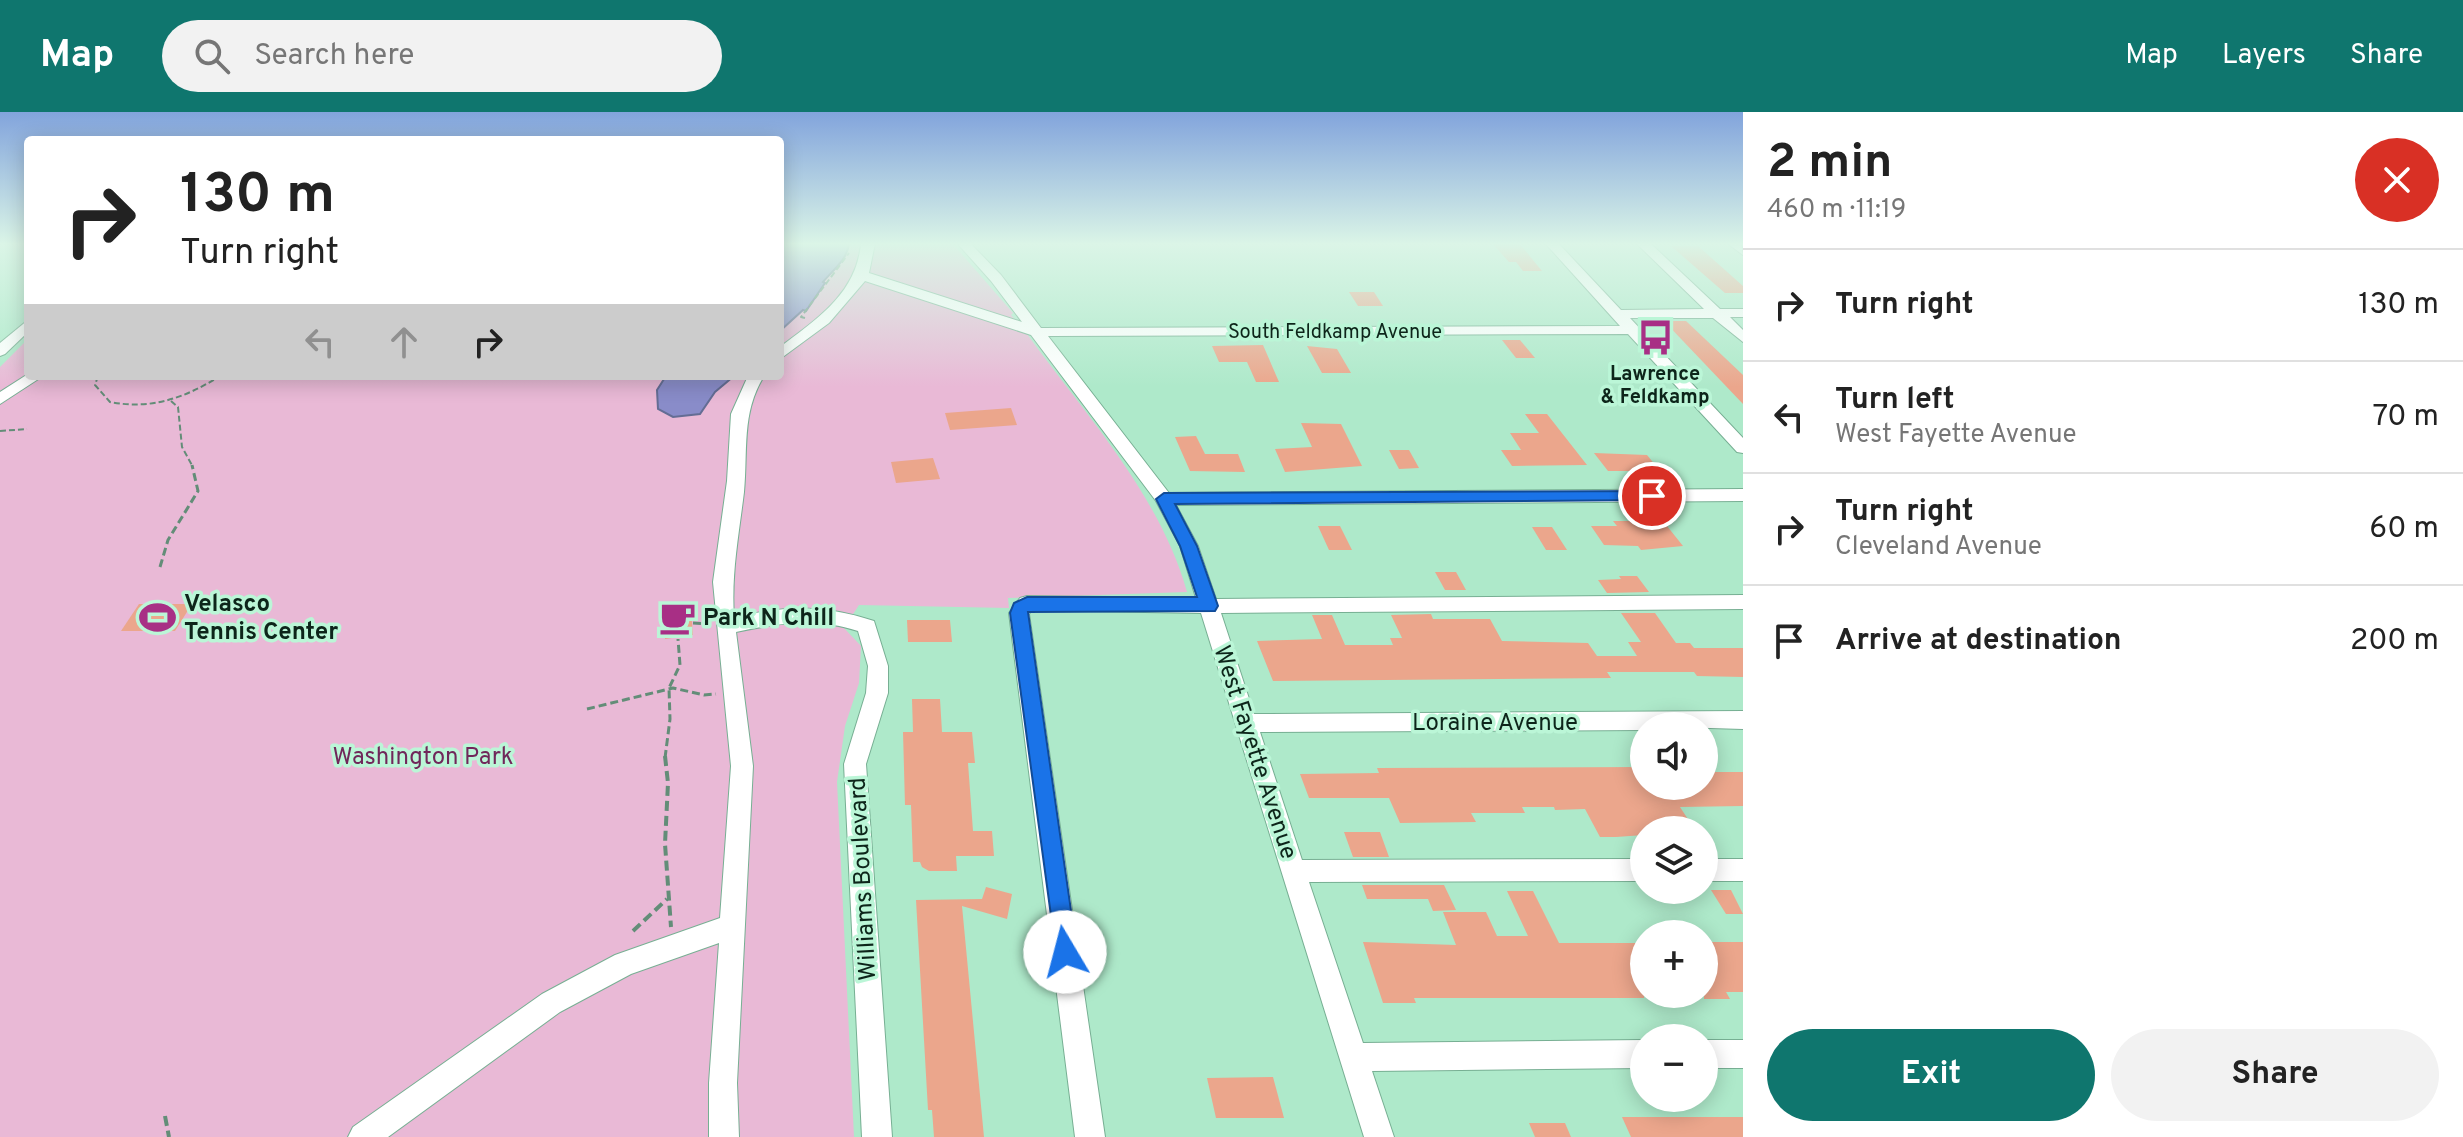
<!DOCTYPE html>
<meta charset="utf-8">
<style>
body{margin:0;font-family:Overpass,sans-serif;background:#f2f2f2;color:#222;height:100vh;display:flex;flex-direction:column;font-size:30px;white-space:nowrap}
*{box-sizing:border-box;margin:0}
p{font-size:26px;color:#767676}
.icon{flex:none;width:44px;height:44px;fill:none;stroke:currentColor;stroke-width:2;stroke-linecap:round;stroke-linejoin:round}
.map{position:relative;flex:1;overflow:hidden}
.details{display:flex;flex-direction:column;background:#fff;width:720px}
.details>*{flex:none}
.top-card{position:absolute;left:24px;top:24px;width:760px;height:244px;border-radius:8px;box-shadow:0 4px 20px #0003;background:#fff;color:#222;overflow:hidden}
.buttons{position:absolute;left:1630px;top:600px;display:grid;gap:16px}
.buttons a{display:grid;place-items:center;width:88px;height:88px;border-radius:50%;background:#fff;box-shadow:0 4px 20px #0003;font-size:40px}
.pin{position:absolute;display:grid;place-items:center;width:68px;height:68px;color:#fff;margin:-34px;border:4px solid #fff;border-radius:50%;box-shadow:0 2px 8px #0007}
.me{position:absolute;width:88px;margin:-44px;rotate:352deg;stroke-linejoin:round;filter:drop-shadow(0 0 6px #0008)}
.turn{display:flex;align-items:center;gap:28px;height:168px;padding:0 24px;font-size:36px}
.turn .icon{width:104px;height:104px;stroke-width:2.5}
.turn b{display:block;font-size:56px;line-height:68px}
.lanes{display:flex;align-items:center;height:76px;padding:0 24px;background:#0003;justify-content:center;gap:40px;direction:ltr}
.lanes .off{opacity:.35}
.round{display:grid;place-items:center;flex:none;width:84px;height:84px;border-radius:42px;background:#f2f2f2}
.head{display:flex;align-items:center;justify-content:space-between;height:136px;padding:0 24px}
h1{font-size:48px;font-weight:700;line-height:60px}
.action{display:flex;gap:16px;margin-top:auto;padding:16px 24px}
.action a{flex:1;height:92px;border-radius:48px;background:#0f766e;color:#fff;font-size:32px;font-weight:700;line-height:92px;text-align:center}
.action a+a{background:#f2f2f2;color:#222}
ul{padding:0;list-style:none}
li{display:flex;align-items:center;gap:24px;height:112px;padding:0 24px;border-top:2px solid #e0e0e0}
li div{flex:1}
li b{display:block;font-size:30px}
li em{font-style:normal}
header{display:flex;align-items:center;gap:48px;box-sizing:border-box;height:112px;padding:0 40px;background:#0f766e;color:#fff}
header strong{font-size:38px}
nav{display:flex;gap:44px;margin-inline-start:auto;font-size:28px}
.search{width:560px;height:72px;background:#f2f2f2;display:flex;align-items:center;gap:20px;box-sizing:border-box;padding:0 28px;border-radius:44px;color:#767676;font-size:30px}
main{display:flex;flex:1;min-height:0}
.map>svg:first-child{display:block}
</style>
<header>
<strong>Map</strong>
<div class="search"><svg class="icon" aria-label="search" viewBox="0 0 24 24"><circle cx="10" cy="10" r="6"/><path d="M15 15l6 6"/></svg>Search here</div>
<nav><a>Map</a><a>Layers</a><a>Share</a></nav>
</header>
<main>
<div class="map">
<svg width="1743" height="1025" viewBox="0 0 1743 1025">
<rect width="100%" height="100%" fill="#aee9ca"/>
<path fill="#e9b9d6" d="M780,131H952L1013,201L1011,203L1027,222C1085,302 1160,383 1187,480L1008,486L1009,496L859,493L844,516L861,534L859,571L845,614L837,670L854,1025H0V255L28,227V264H780Z"/>
<g fill="#898cc9" stroke="#646d94" stroke-width="2">
<path d="M780,131H849C848,147 833,158 823,170L825,171L806,199L803,198L780,219Z"/>
<path d="M666,264H734L715,280L700,302L673,305L658,297L657,278Z"/>
</g>
<g fill="#eba68c">
<path d="M1492,131H1519L1542,159H1523L1516,150H1509Z"/>
<path d="M1671,134H1698L1743,174V181H1725Z"/>
<path d="M1349,180H1374L1383,194H1358Z"/>
<path d="M1664,209H1686L1743,263V292Z"/>
<path d="M1502,228H1520L1535,246H1516Z"/>
<path d="M1263,233L1279,270H1256L1247,250H1219L1212,234Z"/>
<path d="M1307,234L1337,237L1351,261H1322Z"/>
<path d="M1011,296L1017,313L950,318L945,301Z"/>
<path d="M1525,302H1547L1587,353L1512,354L1501,338H1521L1510,321H1539Z"/>
<path d="M1301,311L1341,312L1362,354L1285,360L1275,337L1312,335Z"/>
<path d="M1196,324L1205,342H1238L1245,360L1190,359L1175,325Z"/>
<path d="M1389,338H1409L1419,356L1399,357Z"/>
<path d="M1594,341L1647,343L1660,359H1608Z"/>
<path d="M933,346L940,367L896,371L891,350Z"/>
<path d="M1613,409H1638L1642,414H1667L1683,434L1641,438L1638,434L1604,433L1591,414H1617Z"/>
<path d="M1318,414H1340L1352,438H1329Z"/>
<path d="M1532,415H1552L1567,438H1546Z"/>
<path d="M1435,460H1456L1466,478H1445Z"/>
<path d="M1619,464H1637L1649,480L1607,481L1598,468L1621,467Z"/>
<path d="M139,492H192L175,519H121Z"/>
<path d="M691,499L693,523L665,527L663,503Z"/>
<path d="M1621,501H1655L1676,531H1690L1694,536H1743V565L1697,564L1694,560H1607L1611,566L1273,569L1257,529L1322,527L1312,503H1332L1345,533H1393L1390,526H1402L1391,503L1431,502L1433,507H1490L1502,529L1588,531L1597,544H1637L1628,530H1641Z"/>
<path d="M907,508H950L952,530H908Z"/>
<path d="M912,587H940L942,620H972L975,651H968L973,719H992L994,744H956L957,759H929L922,755L920,750H913L911,693H905L903,620H913Z"/>
<path d="M1644,655V674H1704V660H1743V694L1680,695L1695,718H1644V723L1616,725H1600L1585,697L1555,698L1554,695H1522L1525,701H1471L1476,710L1400,711L1389,686H1309L1300,662L1379,661L1377,656Z"/>
<path d="M1344,720H1380L1389,745H1353Z"/>
<path d="M1362,773H1444L1456,798L1433,799L1428,787H1367Z"/>
<path d="M986,775L1012,782L1007,807L962,794L984,1025H934L932,998H928L916,788L982,787Z"/>
<path d="M1711,778H1731L1743,802H1726Z"/>
<path d="M1507,779H1533L1559,831H1644V886H1414L1416,891H1383L1363,830L1456,833L1443,800H1486L1497,824H1528Z"/>
<path d="M1704,830H1743V880H1726L1730,887H1704Z"/>
<path d="M1273,965L1284,1006H1216L1207,966Z"/>
<path d="M1622,1005H1743V1025H1631Z"/>
<path d="M1529,1011H1565L1571,1025H1535Z"/>
</g>
<g fill="none" stroke-linecap="round" stroke-linejoin="round">
<defs>
<g id="minor">
<path d="M861,131H875L869,161L1022,210L991,169L957,131H970L1001,163L1041,216L1620,214L1545,131H1558L1621,198L1704,197L1636,131H1650L1720,197H1743V205H1730L1743,218V230L1713,206H1630L1743,326V341L1737,340L1628,222L1048,224L1169,381L1743,377V389L1176,393L1198,434L1216,487L1743,483V497L1221,501L1254,602L1743,599V617L1644,614V618L1260,620L1302,748L1644,747V769L1309,770L1363,931L1644,928V956L1372,959L1394,1025H1364L1201,501L1032,498L1029,502L1105,1025H1075L1009,501L1020,486L1027,484L1196,486L1180,434L1156,389L1031,223L865,169L829,211L780,247V235C817,207 857,181 861,131Z"/>
<path d="M1727,131H1741L1743,143Z"/>
<path d="M28,208V220L5,242L0,244V231Z"/>
<path d="M28,262L43,264L0,292V280Z"/>
<path d="M748,264H764C741,301 748,339 744,380C739,422 731,462 734,505C787,494 822,492 874,509L888,554V581L866,652L892,1025H862L844,652L866,581L868,554L858,519C816,505 778,511 736,520L753,654L737,971L739,1025H709V971L719,831L631,862L560,900L388,1025H348L353,1015L542,882L615,843L720,806L731,654L713,470L727,369L731,302Z"/>
<rect x="1704" y="747" width="39" height="22"/>
<rect x="1704" y="928" width="39" height="28"/>
</g>
</defs>
<use href="#minor" stroke="#77af93" stroke-width="2"/>
<g stroke="#638d78" stroke-width="2" stroke-dasharray="6 3" stroke-linecap="butt">
<path d="M805,206L801,205L849,141"/>
<path d="M98,264L95,273L110,290C151,298 185,286 220,264"/>
<path d="M171,289L178,295L182,335L193,355"/>
<path d="M0,319L27,317"/>
</g>
<g stroke="#638d78" stroke-width="3" stroke-dasharray="8 4" stroke-linecap="butt">
<path d="M160,455L168,428L198,379L192,353"/>
<path d="M693,511L709,512"/>
<path d="M587,597L673,576L704,583L716,582"/>
<path d="M665,646L670,607L669,576L680,553L678,527"/>
</g>
<g stroke="#638d78" stroke-width="4" stroke-dasharray="10 5" stroke-linecap="butt">
<path d="M665,644L668,671L665,732L671,815"/>
<path d="M633,819L667,787"/>
<path d="M165,1004L169,1025"/>
</g>
<use href="#minor" fill="#fff" fill-rule="evenodd"/>
</g>
<linearGradient id="sky" x2="0" y2="1"><stop stop-color="#82a4dc"/><stop offset="0.48" stop-color="#dbf5e7"/><stop offset="1" stop-color="#dbf5e7" stop-opacity="0"/></linearGradient>
<rect width="1743" height="275" fill="url(#sky)"/>
<path fill="#1a73e8" stroke="#114b97" stroke-width="2" d="M1652,379L1660,384L1657,388L1175,392L1197,434L1218,494L1215,499L1028,500L1077,840L1073,848L1065,852L1057,848L1010,501L1014,491L1027,485H1197L1180,434L1156,387L1164,381Z"/>
<defs>
<symbol id="bus-bare" viewBox="-9 -9 18 18"><path d="M-5-6H5V4H4V6H2V4H-2V6H-4V4H-5ZM-3.5-4V0h7V-4ZM-3.5 1.2v1.5H-2V1.2ZM2 1.2v1.5H3.5V1.2Z" fill="#a82f85" stroke="#bbf6d7" stroke-width="2.5" paint-order="stroke"/></symbol>
<symbol id="stadium-bare" viewBox="-9 -9 18 18"><path d="M0-5a6.5 5 0 1 0 0 10a6.5 5 0 1 0 0-10ZM-3.5-1.8h7v3.6h-7Z" fill="#a82f85" stroke="#bbf6d7" stroke-width="2.5" paint-order="stroke"/></symbol>
<symbol id="cafe-bare" viewBox="-9 -9 18 18"><path d="M-5.5-4.5H6V0H3Q3 3.5 0 3.5H-2.5Q-5.5 3.5-5.5 0ZM3-3.2v2h1.7v-2ZM-6 4.5H4V6H-6Z" fill="#a82f85" stroke="#bbf6d7" stroke-width="2.5" paint-order="stroke"/></symbol>
</defs>
<g fill-rule="evenodd">
<use href="#bus-bare" x="1630" y="200" width="51" height="51"/>
<use href="#stadium-bare" x="132" y="480" width="51" height="51"/>
<use href="#cafe-bare" x="652" y="480" width="51" height="51"/>
</g>
<g text-anchor="middle" stroke-width="7" stroke-linejoin="round" paint-order="stroke">
<g font-size="20" fill="#0d251a" stroke="#bbf6d7">
<text x="1335" y="226">South Feldkamp Avenue</text>
</g>
<g font-size="20" font-weight="bold" fill="#0d251a" stroke="#bbf6d7">
<text x="1655" y="268">Lawrence<tspan x="1655" dy="23">&amp; Feldkamp</tspan></text>
</g>
<g font-size="24" font-weight="bold" fill="#0d251a" stroke="#bbf6d7" text-anchor="start">
<text x="184" y="499">Velasco<tspan x="184" dy="28">Tennis Center</tspan></text>
<text x="703" y="513">Park N Chill</text>
</g>
<g font-size="24" fill="#0d251a" stroke="#bbf6d7">
<text x="1495" y="618">Loraine Avenue</text>
<text transform="translate(1256 640) rotate(72)" y="8">West Fayette Avenue</text>
<text transform="translate(862 767) rotate(-93)" y="8">Williams Boulevard</text>
</g>
<g font-size="24" fill="#70275a" stroke="#bbf6d7">
<text x="423" y="652">Washington Park</text>
</g>
</g>
</svg>
<div class="buttons">
<a><svg class="icon" aria-label="sound" viewBox="0 0 24 24"><path d="M4 9h4l5-4v14l-5-4H4zM17 9q2 3 0 6"/></svg></a>
<a><svg class="icon" aria-label="layers" viewBox="0 0 24 24"><path d="M12 4l9 5-9 5-9-5zM3 14l9 5 9-5"/></svg></a>
<a>+</a>
<a>−</a>
</div>
<div class="pin" style="left:1652px;top:384px;background:#d93025"><svg class="icon" aria-label="arrive" viewBox="0 0 24 24"><path d="M6 21V4h12l-3 4 3 4H6"/></svg></div>
<svg class="me" style="left:1065px;top:840px" viewBox="-20 -20 40 40"><circle r="19" fill="#fff"/><path d="M0-13L10 11 0 6-10 11z" fill="#1a73e8"/></svg>
<div class="top-card">
<div class="turn"><svg class="icon" aria-label="right" viewBox="0 0 24 24"><path d="M7 20v-9h11M14 6l5 5-5 5"/></svg><div><b>130 m</b>Turn right</div></div>
<div class="lanes"><svg class="icon off" aria-label="left" viewBox="0 0 24 24"><path d="M17 20v-9H6M10 6l-5 5 5 5"/></svg><svg class="icon off" aria-label="ahead" viewBox="0 0 24 24"><path d="M12 20V5M6 11l6-6 6 6"/></svg><svg class="icon" aria-label="right" viewBox="0 0 24 24"><path d="M7 20v-9h11M14 6l5 5-5 5"/></svg></div>
</div>
</div>
<section class="details">
<div class="head"><div><h1>2 min</h1><p>460 m · 11:19</p></div><a class="round" style="background:#d93025;color:#fff"><svg class="icon" aria-label="close" viewBox="0 0 24 24"><path d="M6 6l12 12M18 6L6 18"/></svg></a></div>
<ul>
<li><svg class="icon" aria-label="right" viewBox="0 0 24 24"><path d="M7 20v-9h11M14 6l5 5-5 5"/></svg><div><b>Turn right</b></div><em>130 m</em></li>
<li><svg class="icon" aria-label="left" viewBox="0 0 24 24"><path d="M17 20v-9H6M10 6l-5 5 5 5"/></svg><div><b>Turn left</b><p>West Fayette Avenue</p></div><em>70 m</em></li>
<li><svg class="icon" aria-label="right" viewBox="0 0 24 24"><path d="M7 20v-9h11M14 6l5 5-5 5"/></svg><div><b>Turn right</b><p>Cleveland Avenue</p></div><em>60 m</em></li>
<li><svg class="icon" aria-label="arrive" viewBox="0 0 24 24"><path d="M6 21V4h12l-3 4 3 4H6"/></svg><div><b>Arrive at destination</b></div><em>200 m</em></li>
</ul>
<div class="action"><a>Exit</a><a>Share</a></div>
</section>
</main>
